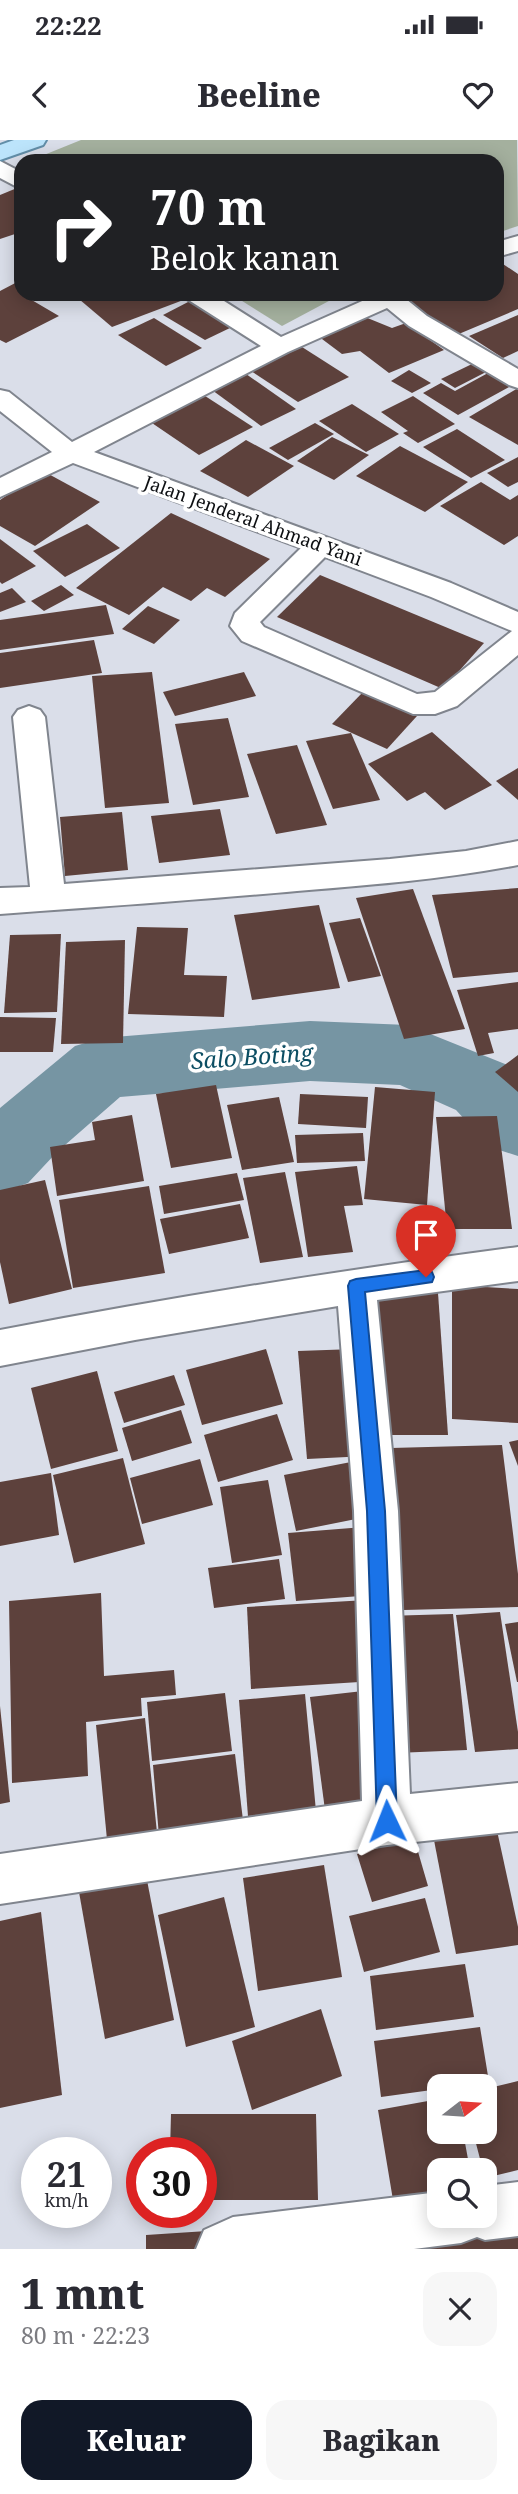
<!DOCTYPE html>
<html lang="id">
<meta charset="utf-8">
<style>
body{margin:0;font-family:"Noto Serif",serif;background:#f7f7f7;color:#2b2b33;height:100vh;display:flex;flex-direction:column;font-size:26px;white-space:nowrap}
*{box-sizing:border-box;margin:0}
p{font-size:23px;color:#7c7c81}
.icon{flex:none;width:38px;height:38px;fill:none;stroke:currentColor;stroke-width:2;stroke-linecap:round;stroke-linejoin:round}
.map{position:relative;height:2109px;overflow:hidden}
.drawer{display:flex;flex-direction:column;background:#fff;flex:1}
.drawer>*{flex:none}
.guide{position:absolute;left:14px;top:14px;width:490px;height:147px;border-radius:21px;box-shadow:0 4px 18px #0003;background:#202124;color:#fff;overflow:hidden}
.needle{width:46px;rotate:73deg}
.buttons{position:absolute;left:427px;top:1934px;display:grid;gap:14px}
.buttons a{display:grid;place-items:center;width:70px;height:70px;border-radius:14px;background:#fff;box-shadow:0 4px 18px #0003;font-size:35px}
.speed{position:absolute;left:21px;top:1997px;display:flex;gap:14px;font-size:35px;font-weight:700;text-align:center}
.speed>*{display:grid;place-content:center;width:91px;height:91px;border-radius:50%;background:#fff;box-shadow:0 4px 18px #0003;line-height:1}
.speed small{font-size:18px;font-weight:400}
.speed .limit{border:10px solid #d22;background:#fff;color:#111}
.pin{position:absolute;display:grid;place-items:center;width:60px;height:60px;color:#fff;margin:-72px -30px;border-radius:50% 50% 50% 0;rotate:-45deg;box-shadow:0 0 7px #0007}
.pin .icon{rotate:45deg}
.me{position:absolute;width:77px;margin:-38px;rotate:358deg;stroke-linejoin:round;filter:drop-shadow(0 0 5px #0008)}
.turn{display:flex;align-items:center;gap:24px;height:147px;padding:0 21px;font-size:32px}
.turn .icon{width:91px;height:91px;stroke-width:2.5}
.turn b{display:block;font-size:49px;line-height:60px}
.round{display:grid;place-items:center;flex:none;width:74px;height:74px;border-radius:21px;background:#f7f7f7}
.summary{display:flex;align-items:center;justify-content:space-between;height:119px;padding:0 21px}
h1{font-size:42px;font-weight:800;line-height:52px}
.primary-button{display:flex;gap:14px;margin-top:auto;padding:14px 21px}
.primary-button a{flex:1;height:80px;border-radius:21px;background:#111827;color:#fff;font-size:28px;font-weight:800;line-height:80px;text-align:center}
.primary-button a+a{background:#f7f7f7;color:#2b2b33}
.status{display:flex;justify-content:space-between;align-items:center;height:49px;padding:0 35px;background:#fff;direction:ltr}
.status svg{height:19px;fill:currentColor}
header{display:flex;justify-content:space-between;align-items:center;height:91px;padding:0 21px;background:#fff;font-size:32px;font-weight:800}
.map>svg:first-child{display:block}
</style>
<div class="status"><b>22:22</b><svg viewBox="0 0 49 12"><path d="M0 12V9h3v3zM5 12V6h3v6zM10 12V3h3v9zM15 12V0h3v12zM26 1h20v11H26zM47 4h2v5h-2z"/></svg></div>
<header><svg class="icon" aria-label="back" viewBox="0 0 24 24"><path d="M15 5l-7 7 7 7"/></svg>Beeline<svg class="icon" aria-label="heart" viewBox="0 0 24 24"><path d="M12 20l-8-8c-3-5 5-10 8-4 3-6 11-1 8 4z"/></svg></header>
<div class="map">
<svg width="518" height="2109" viewBox="0 0 518 2109">
<rect width="100%" height="100%" fill="#dadee9"/>
<g fill="#a4b09e">
<path d="M81,0H517L518,86L497,93V21H29Z"/>
<path d="M231,154H342L282,186Z"/>
</g>
<g fill="none" stroke-linecap="round" stroke-linejoin="round">
<path fill="#7695a3" fill-rule="evenodd" d="M310,881L408,885L510,926L518,934V1016L490,1007L456,970L400,945L310,941L120,957L57,1012L28,1043L0,1053V968L75,906L102,898Z"/>
</g>
<g fill="#5d413c">
<path d="M17,48L21,51V92L0,99V55Z"/>
<path d="M497,120L518,134V169L454,196L399,157L407,154H497Z"/>
<path d="M21,140V154H40L30,159L59,176L6,203L0,200V151Z"/>
<path d="M73,154H180L186,159L112,187Z"/>
<path d="M190,161L232,187L205,200L163,175Z"/>
<path d="M518,175V211L503,218L469,196Z"/>
<path d="M365,177L392,188L406,183L444,210L389,233L360,211L342,214L318,196Z"/>
<path d="M154,178L202,208L166,226L118,195Z"/>
<path d="M302,207L349,237L298,262L251,231Z"/>
<path d="M472,224L486,232L455,248L441,239Z"/>
<path d="M409,230L431,243L412,253L391,241Z"/>
<path d="M488,233L511,246L458,275L423,253L441,243L455,251Z"/>
<path d="M246,234L296,269L261,286L212,250Z"/>
<path d="M518,248V305L469,277Z"/>
<path d="M202,254L253,287L199,315L149,281Z"/>
<path d="M413,256L455,284L418,303L403,293L408,291L381,272Z"/>
<path d="M352,264L399,294L366,312L319,281Z"/>
<path d="M315,283L334,294L288,320L269,308Z"/>
<path d="M457,289L505,320L471,338L423,307Z"/>
<path d="M332,297L369,315L334,340L297,321Z"/>
<path d="M246,300L294,326L248,357L200,331Z"/>
<path d="M400,306L468,342L425,372L356,336Z"/>
<path d="M518,317V342L508,347L487,333Z"/>
<path d="M43,331L100,362L35,406L0,386V360Z"/>
<path d="M481,342L510,360L518,355V396L504,405L440,366Z"/>
<path d="M171,373L270,419L225,457L207,448L191,461L163,447L129,475L76,448Z"/>
<path d="M87,384L120,408L65,437L33,411Z"/>
<path d="M0,399L36,426L2,444L0,442Z"/>
<path d="M320,435L484,503L443,549L277,477Z"/>
<path d="M61,445L74,455L44,471L31,461Z"/>
<path d="M12,448L26,462L0,472V453Z"/>
<path d="M106,465L114,494L0,510V480Z"/>
<path d="M148,466L180,480L154,504L122,489Z"/>
<path d="M94,500L102,533L0,548V513Z"/>
<path d="M152,532L169,663L105,668L92,536Z"/>
<path d="M244,532L256,556L175,576L163,552Z"/>
<path d="M363,552L417,576L387,609L332,584Z"/>
<path d="M228,578L249,657L193,665L175,584Z"/>
<path d="M432,592L492,645L445,670L425,652L407,661L368,624Z"/>
<path d="M351,593L380,660L333,669L306,601Z"/>
<path d="M297,605L327,685L276,694L247,614Z"/>
<path d="M518,628V660L496,641Z"/>
<path d="M220,669L230,715L159,723L151,676Z"/>
<path d="M122,672L128,730L65,736L60,677Z"/>
<path d="M518,748V832L453,838L432,755Z"/>
<path d="M413,749L465,889L404,899L356,758Z"/>
<path d="M319,765L340,848L252,860L234,775Z"/>
<path d="M360,778L381,836L348,842L329,783Z"/>
<path d="M137,787L188,788L184,835L227,836L224,877L128,874Z"/>
<path d="M61,794L57,872L4,873L10,795Z"/>
<path d="M125,800L123,903L61,904L66,802Z"/>
<path d="M518,842V889L488,893L494,913L478,916L457,850Z"/>
<path d="M0,877L56,878L53,912H0Z"/>
<path d="M518,915V952L495,932Z"/>
<path d="M216,945L232,1018L171,1028L156,954Z"/>
<path d="M375,947L435,952L427,1065L364,1059Z"/>
<path d="M300,954L368,957L366,988L298,984Z"/>
<path d="M279,957L294,1022L242,1030L227,965Z"/>
<path d="M132,975L144,1041L57,1056L50,1007L95,1000L92,982Z"/>
<path d="M497,976L512,1089H447L436,977Z"/>
<path d="M363,993L365,1021L297,1023L295,995Z"/>
<path d="M357,1026L363,1065L344,1066L353,1112L308,1117L295,1032Z"/>
<path d="M285,1032L303,1117L260,1123L243,1038Z"/>
<path d="M237,1033L244,1060L164,1074L159,1046Z"/>
<path d="M45,1040L72,1149L9,1164L0,1122V1050Z"/>
<path d="M149,1046L165,1133L73,1148L59,1060Z"/>
<path d="M240,1064L249,1098L169,1114L160,1079Z"/>
<path d="M452,1145L518,1149V1283L452,1279Z"/>
<path d="M368,1153H438L448,1295H374Z"/>
<path d="M266,1209L283,1264L202,1285L186,1230Z"/>
<path d="M355,1209L367,1316L307,1319L298,1211Z"/>
<path d="M97,1231L118,1311L51,1329L31,1248Z"/>
<path d="M174,1235L185,1265L124,1283L114,1252Z"/>
<path d="M181,1270L192,1303L132,1321L122,1288Z"/>
<path d="M277,1274L293,1320L218,1342L204,1295Z"/>
<path d="M518,1300V1326L509,1302Z"/>
<path d="M502,1305L518,1434V1467L404,1470L391,1308Z"/>
<path d="M123,1318L145,1404L74,1423L53,1335Z"/>
<path d="M200,1319L213,1365L142,1384L130,1338Z"/>
<path d="M351,1322L366,1377L296,1391L284,1335Z"/>
<path d="M51,1333L59,1395L0,1406V1342Z"/>
<path d="M268,1340L282,1415L232,1423L220,1347Z"/>
<path d="M364,1387L373,1455L296,1461L288,1393Z"/>
<path d="M279,1419L285,1459L214,1468L208,1428Z"/>
<path d="M101,1453L104,1536L174,1530L176,1555L141,1558L142,1576L86,1582L88,1636L12,1643L9,1461Z"/>
<path d="M367,1460L375,1541L251,1549L247,1467Z"/>
<path d="M500,1472L518,1592V1609L475,1612L456,1475Z"/>
<path d="M453,1474L467,1610L396,1613L385,1476Z"/>
<path d="M518,1482V1542H517L505,1484Z"/>
<path d="M363,1551L380,1662L325,1670L310,1557Z"/>
<path d="M225,1553L232,1611L152,1621L147,1562Z"/>
<path d="M305,1554L316,1671L248,1676L239,1560Z"/>
<path d="M0,1566L10,1662L0,1664Z"/>
<path d="M145,1578L158,1702L108,1710L96,1585Z"/>
<path d="M235,1614L245,1697L160,1708L153,1625Z"/>
<path d="M496,1686L518,1787V1805L456,1814L433,1695Z"/>
<path d="M414,1698L428,1746L372,1762L357,1714Z"/>
<path d="M324,1725L342,1837L258,1851L243,1738Z"/>
<path d="M146,1735L174,1880L105,1899L79,1752Z"/>
<path d="M224,1757L255,1887L186,1907L158,1775Z"/>
<path d="M425,1758L440,1812L364,1832L349,1776Z"/>
<path d="M41,1772L62,1955L0,1968V1781Z"/>
<path d="M465,1824L474,1877L376,1890L370,1836Z"/>
<path d="M321,1869L342,1936L252,1970L232,1901Z"/>
<path d="M480,1887L489,1942L439,1946V1949L381,1957L374,1901Z"/>
<path d="M518,1941V2030L485,2038L473,1992H485V1949Z"/>
<path d="M439,1959V1992H463L470,2030H439V2058L394,2066L378,1970Z"/>
<path d="M171,1974H316L318,2060H201V2012H170Z"/>
<path d="M518,2079V2109H403Z"/>
<path d="M207,2091V2109H146V2095Z"/>
</g>
<g fill="none" stroke-linecap="round" stroke-linejoin="round">
<defs>
<g id="minor">
<path d="M0,21L21,32V49L0,38Z"/>
<path d="M518,96V111L497,117V102Z"/>
<path d="M184,154H213L281,197L378,154H410L406,159L427,176L518,229V248L509,245L409,186L387,168L288,212L94,312L451,443L518,472V515L457,566L435,574H413L242,501L230,486L235,473L301,408L73,323L0,357V338L52,312L0,271V250L9,252L72,302L261,206L187,159ZM325,417L431,457L512,491L435,552L417,554L264,487L260,482Z"/>
<path d="M29,566L40,570L45,577L64,744L390,719L466,711L518,701V725C445,739 371,745 297,751C198,760 99,767 0,774V748L30,747L13,577L18,570Z"/>
<path d="M518,1107V1141L377,1160L398,1371L410,1654L518,1643V1691L387,1705L0,1764V1714L362,1661L354,1371L338,1166L135,1200L0,1226V1190C172,1157 344,1130 518,1107Z"/>
<path d="M518,2042V2096L485,2100L477,2097L461,2103L414,2109H196L204,2090L233,2077L439,2052V2076H485V2046Z"/>
</g>
<path id="major" d="M14,0H46L43,5L0,20V5Z"/>
</defs>
<use href="#minor" stroke="#80858e" stroke-width="4"/>
<use href="#major" stroke="#628ea8" stroke-width="4"/>
<use href="#minor" fill="#fff" fill-rule="evenodd"/>
<use href="#major" fill="#bce4fb" fill-rule="evenodd"/>
</g>
<path fill="#1a73e8" stroke="#114b97" stroke-width="2" d="M426,1130L432,1132L434,1137L432,1142L365,1152L385,1371L397,1681L394,1688L387,1691L380,1688L377,1681L367,1371L348,1146L350,1141L356,1139Z"/>
<g text-anchor="middle" stroke-width="7" stroke-linejoin="round" paint-order="stroke">
<g font-size="18" fill="#0d0f12" stroke="#fff">
<text transform="translate(253 381) rotate(20)" y="6">Jalan Jenderal Ahmad Yani</text>
</g>
<g font-size="23" font-style="italic" fill="#0c4e63" stroke="#fff">
<text transform="translate(252 917) rotate(-4)" y="8">Salo Boting</text>
</g>
</g>
</svg>
<div class="buttons">
<a><svg class="needle" viewBox="-14 -14 28 28"><path d="M0-13l5 13h-10z" fill="#e53935"/><path d="M0 13l5-13h-10z" fill="#7c7c81"/></svg></a>
<a><svg class="icon" aria-label="search" viewBox="0 0 24 24"><circle cx="10" cy="10" r="6"/><path d="M15 15l6 6"/></svg></a>
</div>
<div class="speed"><div>21<small>km/h</small></div><div class="limit">30</div></div>
<div class="pin" style="left:426px;top:1137px;background:#d93025"><svg class="icon" aria-label="arrive" viewBox="0 0 24 24"><path d="M6 21V4h12l-3 4 3 4H6"/></svg></div>
<svg class="me" style="left:387px;top:1681px" viewBox="-20 -20 40 40"><path d="M0-17L14 15 0 8-14 15z" fill="#1a73e8" stroke="#fff" stroke-width="4"/></svg>
<div class="guide">
<div class="turn"><svg class="icon" aria-label="right" viewBox="0 0 24 24"><path d="M7 20v-9h11M14 6l5 5-5 5"/></svg><div><b>70 m</b>Belok kanan</div></div>
</div>
</div>
<section class="drawer">
<div class="summary"><div><h1>1 mnt</h1><p>80 m · 22:23</p></div><a class="round"><svg class="icon" aria-label="close" viewBox="0 0 24 24"><path d="M6 6l12 12M18 6L6 18"/></svg></a></div>
<div class="primary-button"><a>Keluar</a><a>Bagikan</a></div>
</section>
